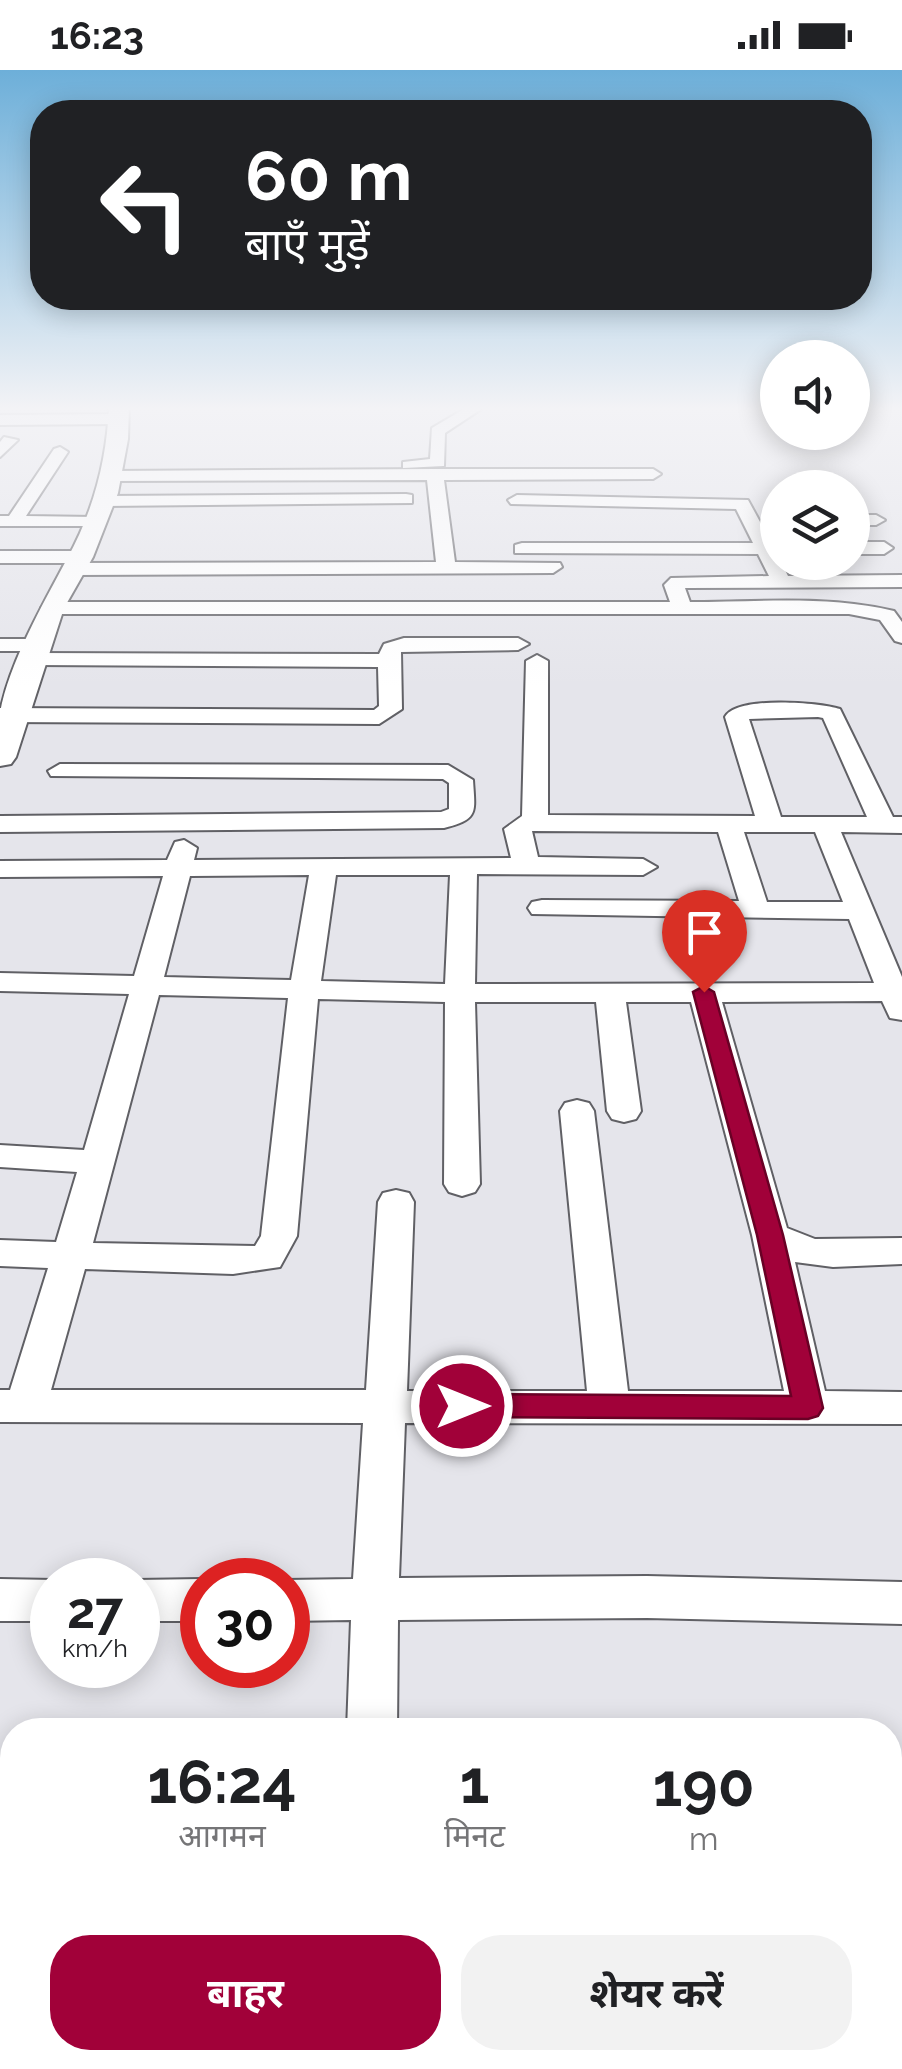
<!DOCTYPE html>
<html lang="hi">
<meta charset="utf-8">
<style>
body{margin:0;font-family:Raleway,"Noto Sans Devanagari",sans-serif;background:#f2f2f2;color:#202124;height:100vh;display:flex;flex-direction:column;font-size:38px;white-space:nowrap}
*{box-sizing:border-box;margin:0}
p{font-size:32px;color:#757577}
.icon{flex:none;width:55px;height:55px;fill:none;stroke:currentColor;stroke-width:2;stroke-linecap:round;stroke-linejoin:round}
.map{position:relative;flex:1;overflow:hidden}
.drawer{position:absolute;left:0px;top:1648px;width:902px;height:352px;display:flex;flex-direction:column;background:#fff;border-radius:40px 40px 0 0;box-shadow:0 5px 25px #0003}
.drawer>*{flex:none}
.banner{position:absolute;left:30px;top:30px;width:842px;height:210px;border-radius:40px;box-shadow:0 5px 25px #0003;background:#202124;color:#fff;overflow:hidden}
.controls{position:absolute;left:760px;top:270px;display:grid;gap:20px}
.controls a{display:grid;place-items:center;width:110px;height:110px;border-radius:50%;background:#fff;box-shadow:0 5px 25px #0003;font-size:50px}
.speed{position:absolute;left:30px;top:1488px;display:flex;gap:20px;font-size:50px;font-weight:700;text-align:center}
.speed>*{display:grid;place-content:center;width:130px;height:130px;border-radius:50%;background:#fff;box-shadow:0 5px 25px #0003;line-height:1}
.speed small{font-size:25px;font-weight:400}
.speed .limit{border:15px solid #d22;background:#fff;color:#111}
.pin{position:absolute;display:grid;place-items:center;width:85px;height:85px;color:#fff;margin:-102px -42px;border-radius:50% 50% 50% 0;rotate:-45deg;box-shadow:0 0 10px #0007}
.pin .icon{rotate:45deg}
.me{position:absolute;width:110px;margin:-55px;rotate:90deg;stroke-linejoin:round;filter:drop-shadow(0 0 8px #0008)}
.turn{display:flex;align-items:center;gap:35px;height:210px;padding:0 50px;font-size:45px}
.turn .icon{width:130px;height:130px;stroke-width:2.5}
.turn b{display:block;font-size:70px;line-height:85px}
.eta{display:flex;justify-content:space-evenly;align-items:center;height:170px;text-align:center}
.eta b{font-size:60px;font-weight:700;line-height:70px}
.primary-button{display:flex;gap:20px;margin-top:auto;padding:20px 50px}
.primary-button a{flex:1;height:115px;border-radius:40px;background:#a10139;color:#fff;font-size:40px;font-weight:700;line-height:115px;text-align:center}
.primary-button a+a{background:#f2f2f2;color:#202124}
.status{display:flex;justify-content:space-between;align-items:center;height:70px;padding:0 50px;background:#fff;direction:ltr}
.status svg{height:28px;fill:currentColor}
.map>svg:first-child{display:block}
</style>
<div class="status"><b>16:23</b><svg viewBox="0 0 49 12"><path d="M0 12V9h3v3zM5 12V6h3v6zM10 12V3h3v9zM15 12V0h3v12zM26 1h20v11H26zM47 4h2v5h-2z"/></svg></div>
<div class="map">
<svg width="902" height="1999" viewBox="0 0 902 1999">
<rect width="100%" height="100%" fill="#e5e5eb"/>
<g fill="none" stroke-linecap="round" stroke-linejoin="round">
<defs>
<g id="minor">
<path d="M469,336H486L445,363L444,396L403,398V392L430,389L432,358Z"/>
<path d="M0,345L119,344L127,349L119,354L0,355Z"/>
<path d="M4,367L18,370L0,387V372Z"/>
<path d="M60,377L68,382L26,446L95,447L101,448V456H0V446H9L54,379Z"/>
<path d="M435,399H653L661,404L653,409L444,410L455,492L560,493L562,497L553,503L74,505L64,499L74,493L436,492L427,410L111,411L103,406L111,401Z"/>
<path d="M406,424L412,425V433L104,436L95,431L104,426Z"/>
<path d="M517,425L748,430L771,472H778V492H781L788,506L902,505V517L685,518L690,532C757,532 828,525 894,541L902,552V573L895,571L880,550L849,544H51L41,538L51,532H670L664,515L671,508L769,506L758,484L515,483V475L522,473H753L736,439L511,434L508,430Z"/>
<path d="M852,445H876L885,450L876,455H852Z"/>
<path d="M852,472H884L893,478L884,484H852Z"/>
<path d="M0,481H81L90,487L81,493H0Z"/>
<path d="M404,568H518L529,574L518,580L401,582L402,639L379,654L0,652V638L374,640L379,636L378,597L34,595L23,589L34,583L379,584L384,574Z"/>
<path d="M0,569H37L48,575L37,581H0Z"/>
<path d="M537,585L548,591V745L755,746L725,647C736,626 818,632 840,639L893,747H902V763L841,762L902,907V950L890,948L882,931L722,932L787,1158L815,1169L902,1168V1194L833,1197L795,1192L825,1321L902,1322V1354L405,1353L399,1508L647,1506L902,1512V1554L647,1548L398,1550L397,1660H347L351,1550L288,1551L286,1510L353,1509L363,1353L0,1352V1320H10L48,1198L0,1196V1170L56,1172L77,1102L0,1097V1075L84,1080L129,924L0,921V903L134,906L163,806L0,807V791L167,790L175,772L184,770L197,778L194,790L511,788L504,759L522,746L526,591ZM818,647L823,648L867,747H781L749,649ZM532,761L718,762L739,831L542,830L532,832L528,838L532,844L849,849L874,913L475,914L477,804L643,805L657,797L643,789L538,787ZM744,762H815L843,832H767ZM309,805L291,910L164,907L190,806ZM336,805H450L445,914L321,911ZM159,925L288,928L261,1166L255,1176L93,1173ZM318,929L445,932L444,1114L449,1122L462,1126L475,1122L480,1114L475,932H596L607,1041L612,1049L624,1052L636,1049L641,1041L626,932H691L752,1165L784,1321H628L594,1041L589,1033L577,1030L565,1033L560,1041L587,1321H407L414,1132L409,1123L396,1120L383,1123L378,1132L366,1320H51L85,1199L233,1204L280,1197L297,1166Z"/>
<path d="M60,694L448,695L473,710C475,743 479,749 444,758L0,762V746L441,742L449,739V713L443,709L51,706L48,701Z"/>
<path d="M0,1509L54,1510L52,1551H0Z"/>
<path d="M202,1509V1551H138L136,1510Z"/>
<rect x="890" y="1773" width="12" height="54"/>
<rect x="0" y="1775" width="12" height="54"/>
<path d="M401,1988H461L458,1999H398Z"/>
</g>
<path id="tertiary" d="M109,336H129L128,369L118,423L93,487L64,538L16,687L11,694L0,696C0,680 0,660 0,643C9,593 43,534 67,489C93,442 107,390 109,336Z"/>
</defs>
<use href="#minor" stroke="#606065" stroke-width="4"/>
<use href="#tertiary" stroke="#606065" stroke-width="4"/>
<use href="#minor" fill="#fff" fill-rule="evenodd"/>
<use href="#tertiary" fill="#fff" fill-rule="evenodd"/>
</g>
<linearGradient id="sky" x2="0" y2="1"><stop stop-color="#6dafd9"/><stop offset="0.55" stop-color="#f3f3f6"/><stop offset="1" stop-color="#f3f3f6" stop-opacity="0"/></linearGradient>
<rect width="902" height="616" fill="url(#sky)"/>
<path fill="#a10139" stroke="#690125" stroke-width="2.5" d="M704,916L714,922L783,1165L823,1338L818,1346L808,1349L462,1347L451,1344L447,1336L451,1327L462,1324L791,1326L757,1165L693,922Z"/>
</svg>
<div class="controls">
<a><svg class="icon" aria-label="sound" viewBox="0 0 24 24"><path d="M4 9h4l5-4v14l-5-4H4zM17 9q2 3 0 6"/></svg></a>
<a><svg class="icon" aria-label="layers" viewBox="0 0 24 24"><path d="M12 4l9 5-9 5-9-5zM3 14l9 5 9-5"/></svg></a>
</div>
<div class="speed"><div>27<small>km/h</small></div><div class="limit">30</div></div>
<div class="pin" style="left:704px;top:922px;background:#d93025"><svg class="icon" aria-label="arrive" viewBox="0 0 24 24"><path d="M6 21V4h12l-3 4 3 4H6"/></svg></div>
<svg class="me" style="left:462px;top:1336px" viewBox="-20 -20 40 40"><circle r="17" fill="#a10139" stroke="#fff" stroke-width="3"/><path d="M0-11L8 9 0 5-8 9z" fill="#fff"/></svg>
<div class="banner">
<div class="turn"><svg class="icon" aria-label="left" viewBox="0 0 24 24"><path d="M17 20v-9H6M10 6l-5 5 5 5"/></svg><div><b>60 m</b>बाएँ मुड़ें</div></div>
</div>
<section class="drawer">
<div class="eta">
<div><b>16:24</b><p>आगमन</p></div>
<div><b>1</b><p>मिनट</p></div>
<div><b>190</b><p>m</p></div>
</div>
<div class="primary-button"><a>बाहर</a><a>शेयर करें</a></div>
</section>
</div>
